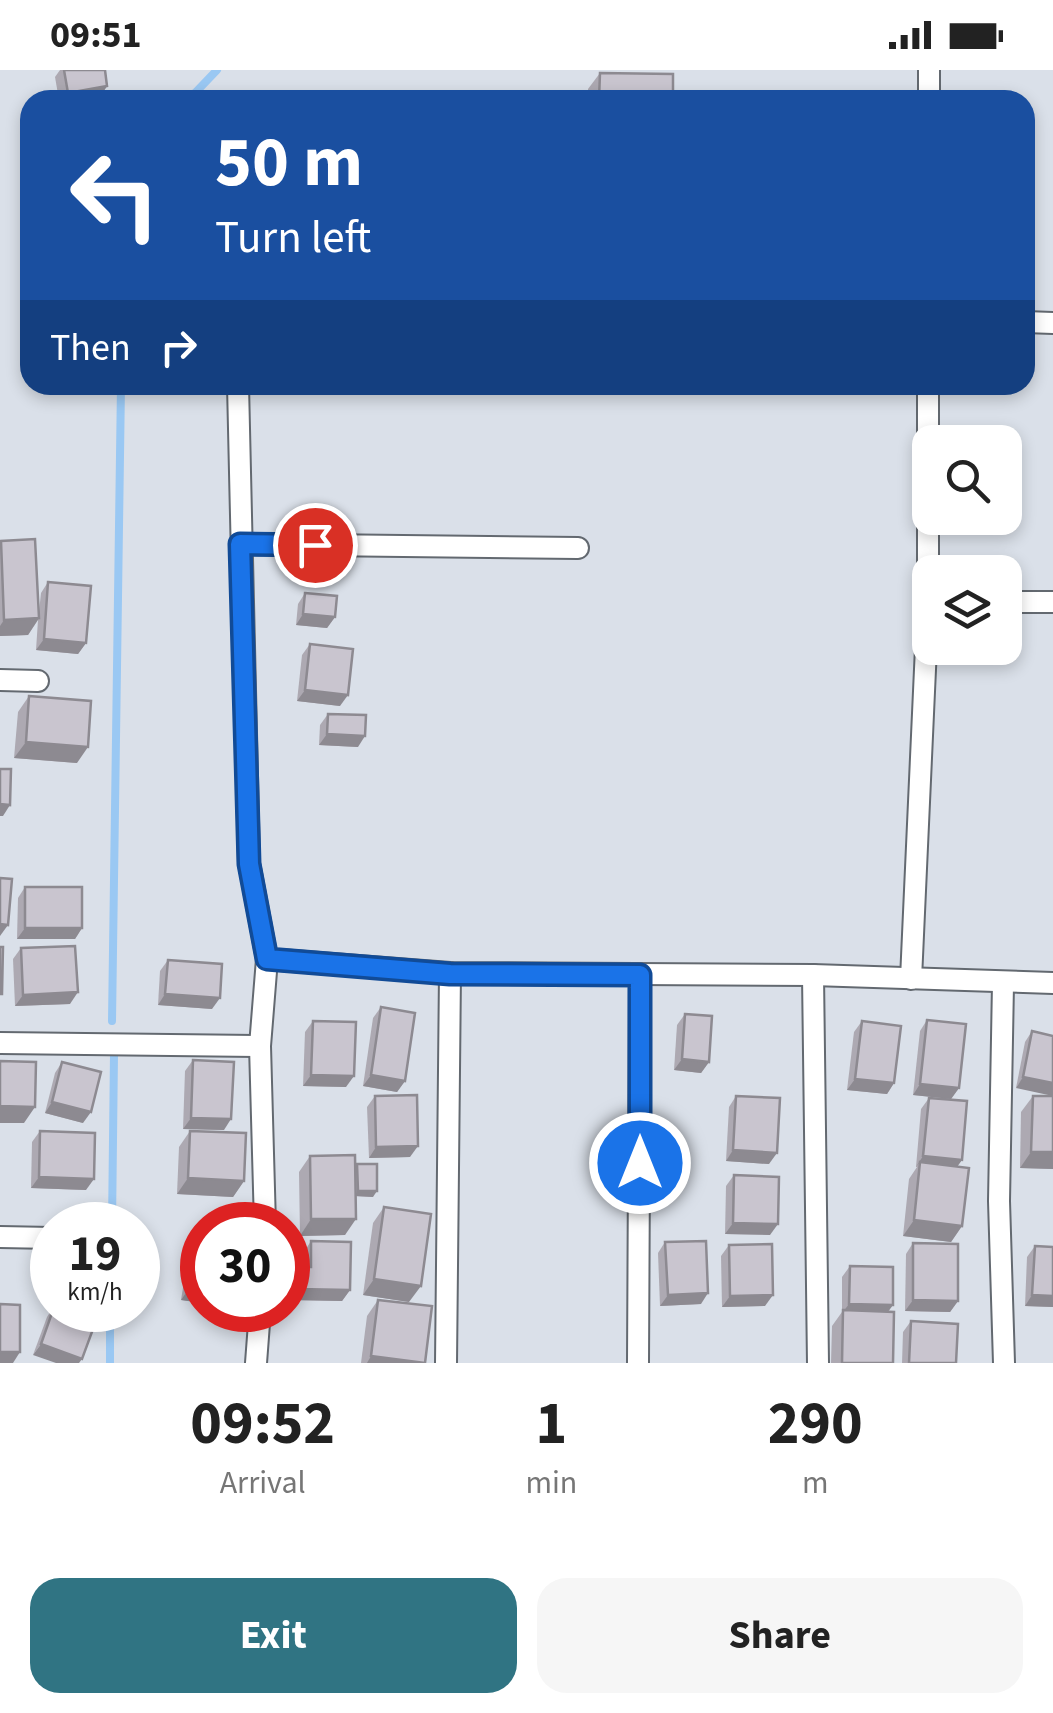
<!DOCTYPE html>
<style>
body{margin:0;font-family:"Source Sans 3",sans-serif;background:#f6f6f6;color:#222;height:100vh;display:flex;flex-direction:column;font-size:38px;white-space:nowrap}
*{box-sizing:border-box;margin:0}
p{font-size:32px;color:#767676}
.icon{flex:none;width:55px;height:55px;fill:none;stroke:currentColor;stroke-width:2;stroke-linecap:round;stroke-linejoin:round}
.map{position:relative;height:1293px;overflow:hidden}
.details{display:flex;flex-direction:column;background:#fff;flex:1}
.details>*{flex:none}
.guide{position:absolute;left:20px;top:20px;width:1015px;height:305px;border-radius:30px;box-shadow:0 5px 15px #0003;background:#1a4fa0;color:#fff;overflow:hidden}
.controls{position:absolute;left:912px;top:355px;display:grid;gap:20px}
.controls a{display:grid;place-items:center;width:110px;height:110px;border-radius:20px;background:#fff;box-shadow:0 5px 15px #0003;font-size:50px}
.speed{position:absolute;left:30px;top:1132px;display:flex;gap:20px;font-size:50px;font-weight:700;text-align:center}
.speed>*{display:grid;place-content:center;width:130px;height:130px;border-radius:50%;background:#fff;box-shadow:0 5px 15px #0003;line-height:1}
.speed small{font-size:25px;font-weight:400}
.speed .limit{border:15px solid #d22;background:#fff;color:#111}
.pin{position:absolute;display:grid;place-items:center;width:85px;height:85px;color:#fff;margin:-42px;border:5px solid #fff;border-radius:50%;box-shadow:0 2px 10px #0007}
.me{position:absolute;width:110px;margin:-55px;rotate:0deg;stroke-linejoin:round;filter:drop-shadow(0 0 8px #0008)}
.turn{display:flex;align-items:center;gap:35px;height:210px;padding:0 30px;font-size:45px}
.turn .icon{width:130px;height:130px;stroke-width:2.5}
.turn b{display:block;font-size:70px;line-height:85px}
.then{display:flex;align-items:center;height:95px;padding:0 30px;background:#0003;gap:20px;font-size:38px}
.eta{display:flex;justify-content:space-evenly;align-items:center;height:170px;text-align:center}
.eta b{font-size:60px;font-weight:700;line-height:70px}
.button{display:flex;gap:20px;margin-top:auto;padding:20px 30px}
.button a{flex:1;height:115px;border-radius:30px;background:#307483;color:#fff;font-size:40px;font-weight:700;line-height:115px;text-align:center}
.button a+a{background:#f6f6f6;color:#222}
.status{display:flex;justify-content:space-between;align-items:center;height:70px;padding:0 50px;background:#fff;direction:ltr}
.status svg{height:28px;fill:currentColor}
.map>svg:first-child{display:block}
</style>
<div class="status"><b>09:51</b><svg viewBox="0 0 49 12"><path d="M0 12V9h3v3zM5 12V6h3v6zM10 12V3h3v9zM15 12V0h3v12zM26 1h20v11H26zM47 4h2v5h-2z"/></svg></div>
<div class="map">
<svg width="1053" height="1293" viewBox="0 0 1053 1293">
<rect width="100%" height="100%" fill="#dae0e9"/>
<g fill="none" stroke-linecap="round" stroke-linejoin="round">
<g stroke="#9ac8f3" stroke-width="8">
<path d="M175,30L195,23L217,0"/>
<path d="M112,951L121,315"/>
<path d="M112,1155L114,984"/>
<path d="M110,1293V1240"/>
</g>
<defs>
<g id="minor">
<path d="M929,0V30"/>
<path d="M1025,252L1053,253"/>
<path d="M238,315L249,793L267,889"/>
<path d="M240,474L578,478"/>
<path d="M1005,532H1053"/>
<path d="M0,610L38,611"/>
<path d="M813,905L818,1293"/>
<path d="M911,909L928,533V315"/>
<path d="M1003,914L999,1131L1004,1293"/>
<path d="M0,973L260,976"/>
<path d="M265,1155L260,976L267,889L450,903L813,905L1053,913"/>
<path d="M0,1167L52,1168"/>
<path d="M256,1293L260,1240"/>
<path d="M446,1293L450,903"/>
<path d="M638,1293L640,905"/>
</g>
</defs>
<use href="#minor" stroke="#636970" stroke-width="24"/>
<use href="#minor" stroke="#fff" stroke-width="20"/>
</g>
<g fill="#ada9b2">
<path d="M60,0H105L107,16L100,27L83,30H59L55,7Z"/>
<path d="M600,3L673,30H588V19Z"/>
<path d="M0,472L39,542L41,523L48,512L86,573L78,584L36,580L38,550L28,565L0,566Z"/>
<path d="M305,523L335,547L327,558L296,555L298,534Z"/>
<path d="M310,574L340,636L297,631L302,585Z"/>
<path d="M29,626L77,693L14,688L18,642Z"/>
<path d="M328,644L358,677L319,675L320,655Z"/>
<path d="M25,817L82,858L75,869H17L18,828Z"/>
<path d="M21,878L70,934L15,936L13,889Z"/>
<path d="M168,890L212,939L158,935L160,901Z"/>
<path d="M381,937L405,1011L397,1022L363,1016L373,948Z"/>
<path d="M685,944L709,992L701,1003L674,1000L677,955Z"/>
<path d="M927,950L959,1018L951,1029L913,1025L920,961Z"/>
<path d="M313,951L346,1017L303,1016L305,962Z"/>
<path d="M862,951L894,1013L887,1024L847,1020L854,962Z"/>
<path d="M1032,961L1053,966L1016,1018L1025,972Z"/>
<path d="M193,990L224,1060L183,1059L185,1001Z"/>
<path d="M62,992L83,1053L45,1043L55,1003Z"/>
<path d="M375,1026L410,1087L369,1088L367,1037Z"/>
<path d="M736,1026L769,1094L726,1091L729,1037Z"/>
<path d="M1033,1026L1053,1099L1020,1098L1021,1042Z"/>
<path d="M929,1028L962,1090L957,1096L962,1156L951,1172L903,1166L909,1109L917,1097H916L921,1039Z"/>
<path d="M40,1061L86,1120L31,1118L32,1072Z"/>
<path d="M190,1061L244,1111L233,1127L177,1124L179,1077Z"/>
<path d="M310,1086L355,1098L357,1094L373,1127L356,1126L345,1165L300,1166L299,1102Z"/>
<path d="M734,1105L770,1165L725,1164L726,1116Z"/>
<path d="M384,1137L409,1232L363,1225L373,1153Z"/>
<path d="M202,1153V1233L181,1230L191,1169Z"/>
<path d="M311,1171L350,1220L342,1231L290,1230L291,1208L298,1197H303L304,1182Z"/>
<path d="M665,1172L701,1234L660,1236L658,1183Z"/>
<path d="M913,1173L958,1231L950,1242L905,1241L906,1184Z"/>
<path d="M729,1175L765,1236L722,1237L721,1186Z"/>
<path d="M1035,1176L1053,1237L1025,1236L1027,1187Z"/>
<path d="M850,1196L888,1241L893,1293H831L832,1256L842,1242V1207Z"/>
<path d="M378,1230L425,1293H361L367,1246Z"/>
<path d="M52,1239L66,1240L33,1285L47,1247Z"/>
<path d="M911,1251L956,1293H902L903,1262Z"/>
</g>
<g fill="#8d8a91">
<path d="M107,16L100,27L83,30H63L68,23Z"/>
<path d="M303,544L335,547L327,558L296,555Z"/>
<path d="M39,548L28,565L0,566V556L4,550Z"/>
<path d="M44,569L86,573L78,584L36,580Z"/>
<path d="M305,620L348,625L340,636L297,631Z"/>
<path d="M327,664L365,666L358,677L319,675Z"/>
<path d="M26,672L88,677L77,693L14,688Z"/>
<path d="M0,734L10,735L3,746H0Z"/>
<path d="M0,854L8,855L0,866Z"/>
<path d="M25,858H82L75,869H17Z"/>
<path d="M78,922L70,934L15,936L23,925Z"/>
<path d="M165,924L220,928L212,939L158,935Z"/>
<path d="M682,989L709,992L701,1003L674,1000Z"/>
<path d="M311,1005L354,1006L346,1017L303,1016Z"/>
<path d="M371,1005L405,1011L397,1022L363,1016Z"/>
<path d="M1023,1007L1053,1013V1026L1016,1018Z"/>
<path d="M855,1009L894,1013L887,1024L847,1020Z"/>
<path d="M920,1014L959,1018L951,1029L913,1025Z"/>
<path d="M52,1032L91,1042L83,1053L45,1043Z"/>
<path d="M0,1036L35,1037L24,1053H0Z"/>
<path d="M191,1048L231,1049L224,1060L183,1059Z"/>
<path d="M418,1076L410,1087L369,1088L376,1077Z"/>
<path d="M733,1080L777,1083L769,1094L726,1091Z"/>
<path d="M1031,1082H1053V1099L1020,1098Z"/>
<path d="M923,1086L962,1090L954,1101L920,1092L916,1097Z"/>
<path d="M39,1107L94,1109L86,1120L31,1118Z"/>
<path d="M188,1108L244,1111L233,1127L177,1124Z"/>
<path d="M358,1121H377L373,1127L354,1126Z"/>
<path d="M311,1149H356L345,1165L300,1166Z"/>
<path d="M914,1150L962,1156L951,1172L903,1166Z"/>
<path d="M733,1153L778,1154L770,1165L725,1164Z"/>
<path d="M374,1209L421,1216L409,1232L363,1225Z"/>
<path d="M193,1213L202,1215V1233L181,1230Z"/>
<path d="M298,1219L350,1220L342,1231L290,1230Z"/>
<path d="M708,1223L701,1234L660,1236L668,1225Z"/>
<path d="M773,1225L765,1236L722,1237L730,1226Z"/>
<path d="M1032,1225L1053,1226V1237L1025,1236Z"/>
<path d="M913,1230L958,1231L950,1242L905,1241Z"/>
<path d="M849,1234L893,1235L885,1246L843,1242Z"/>
<path d="M41,1274L82,1289L79,1293H56L33,1285Z"/>
<path d="M0,1282H20L13,1293H0Z"/>
<path d="M371,1286L423,1293H367Z"/>
</g>
<g fill="#c9c5cf" stroke="#8d8a91" stroke-width="2.5">
<path d="M64,0H105L107,16L68,23Z"/>
<path d="M600,3L673,4V30H599Z"/>
<path d="M35,469L39,548L4,550L1,471Z"/>
<path d="M48,512L91,516L86,573L44,569Z"/>
<path d="M305,523L337,526L335,547L303,544Z"/>
<path d="M310,574L353,579L348,625L305,620Z"/>
<path d="M29,626L91,631L88,677L26,672Z"/>
<path d="M328,644L366,645L365,666L327,664Z"/>
<path d="M0,699H11L10,735L0,734Z"/>
<path d="M0,808L12,809L8,855L0,854Z"/>
<rect x="25" y="817" width="57" height="41"/>
<path d="M75,876L78,922L23,925L21,878Z"/>
<path d="M0,877H3L2,924H0Z"/>
<path d="M168,890L222,894L220,928L165,924Z"/>
<path d="M381,937L415,943L405,1011L371,1005Z"/>
<path d="M685,944L712,946L709,992L682,989Z"/>
<path d="M927,950L966,954L959,1018L920,1014Z"/>
<path d="M313,951L356,952L354,1006L311,1005Z"/>
<path d="M862,951L901,956L894,1013L855,1009Z"/>
<path d="M1032,961L1053,966V1013L1023,1007Z"/>
<path d="M193,990L234,992L231,1049L191,1048Z"/>
<path d="M0,991L36,992L35,1037L0,1036Z"/>
<path d="M62,992L101,1002L91,1042L52,1032Z"/>
<path d="M417,1025L418,1076L376,1077L375,1026Z"/>
<path d="M736,1026L780,1028L777,1083L733,1080Z"/>
<path d="M1033,1026H1053V1082H1031Z"/>
<path d="M929,1028L967,1031L962,1090L923,1086Z"/>
<path d="M40,1061L95,1063L94,1109L39,1107Z"/>
<path d="M190,1061L246,1063L244,1111L188,1108Z"/>
<path d="M355,1085L356,1149H311L310,1086Z"/>
<path d="M920,1092L969,1098L962,1156L914,1150Z"/>
<path d="M357,1094H377V1121H358Z"/>
<path d="M734,1105L779,1107L778,1154L733,1153Z"/>
<path d="M384,1137L431,1144L421,1216L374,1209Z"/>
<path d="M202,1153L213,1155H202V1215L193,1213Z"/>
<path d="M311,1171L351,1172L350,1220L298,1219V1197H311Z"/>
<path d="M706,1171L708,1223L668,1225L665,1172Z"/>
<path d="M913,1173L958,1174V1231L913,1230Z"/>
<path d="M772,1174L773,1225L730,1226L729,1175Z"/>
<path d="M1035,1176L1053,1177V1226L1032,1225Z"/>
<path d="M850,1196L893,1197V1235L849,1234Z"/>
<path d="M378,1230L432,1236L425,1293L371,1286Z"/>
<path d="M0,1234L20,1235V1282H0Z"/>
<path d="M53,1240H66L96,1251L82,1289L41,1274Z"/>
<path d="M843,1240L894,1242L893,1293H842Z"/>
<path d="M911,1251L958,1254L956,1293H909Z"/>
</g>
<g fill="none" stroke-linecap="round" stroke-linejoin="round">
<defs>
<path id="route" d="M315,475L240,474L249,794L267,889L450,904L640,905V1093"/>
</defs>
<use href="#route" stroke="#114b97" stroke-width="25"/>
<use href="#route" stroke="#1a73e8" stroke-width="18"/>
</g>
</svg>
<div class="controls">
<a><svg class="icon" aria-label="search" viewBox="0 0 24 24"><circle cx="10" cy="10" r="6"/><path d="M15 15l6 6"/></svg></a>
<a><svg class="icon" aria-label="layers" viewBox="0 0 24 24"><path d="M12 4l9 5-9 5-9-5zM3 14l9 5 9-5"/></svg></a>
</div>
<div class="speed"><div>19<small>km/h</small></div><div class="limit">30</div></div>
<div class="pin" style="left:315px;top:475px;background:#d93025"><svg class="icon" aria-label="arrive" viewBox="0 0 24 24"><path d="M6 21V4h12l-3 4 3 4H6"/></svg></div>
<svg class="me" style="left:640px;top:1093px" viewBox="-20 -20 40 40"><circle r="17" fill="#1a73e8" stroke="#fff" stroke-width="3"/><path d="M0-11L8 9 0 5-8 9z" fill="#fff"/></svg>
<div class="guide">
<div class="turn"><svg class="icon" aria-label="left" viewBox="0 0 24 24"><path d="M17 20v-9H6M10 6l-5 5 5 5"/></svg><div><b>50 m</b>Turn left</div></div>
<div class="then">Then<svg class="icon" aria-label="right" viewBox="0 0 24 24"><path d="M7 20v-9h11M14 6l5 5-5 5"/></svg></div>
</div>
</div>
<section class="details">
<div class="eta">
<div><b>09:52</b><p>Arrival</p></div>
<div><b>1</b><p>min</p></div>
<div><b>290</b><p>m</p></div>
</div>
<div class="button"><a>Exit</a><a>Share</a></div>
</section>
